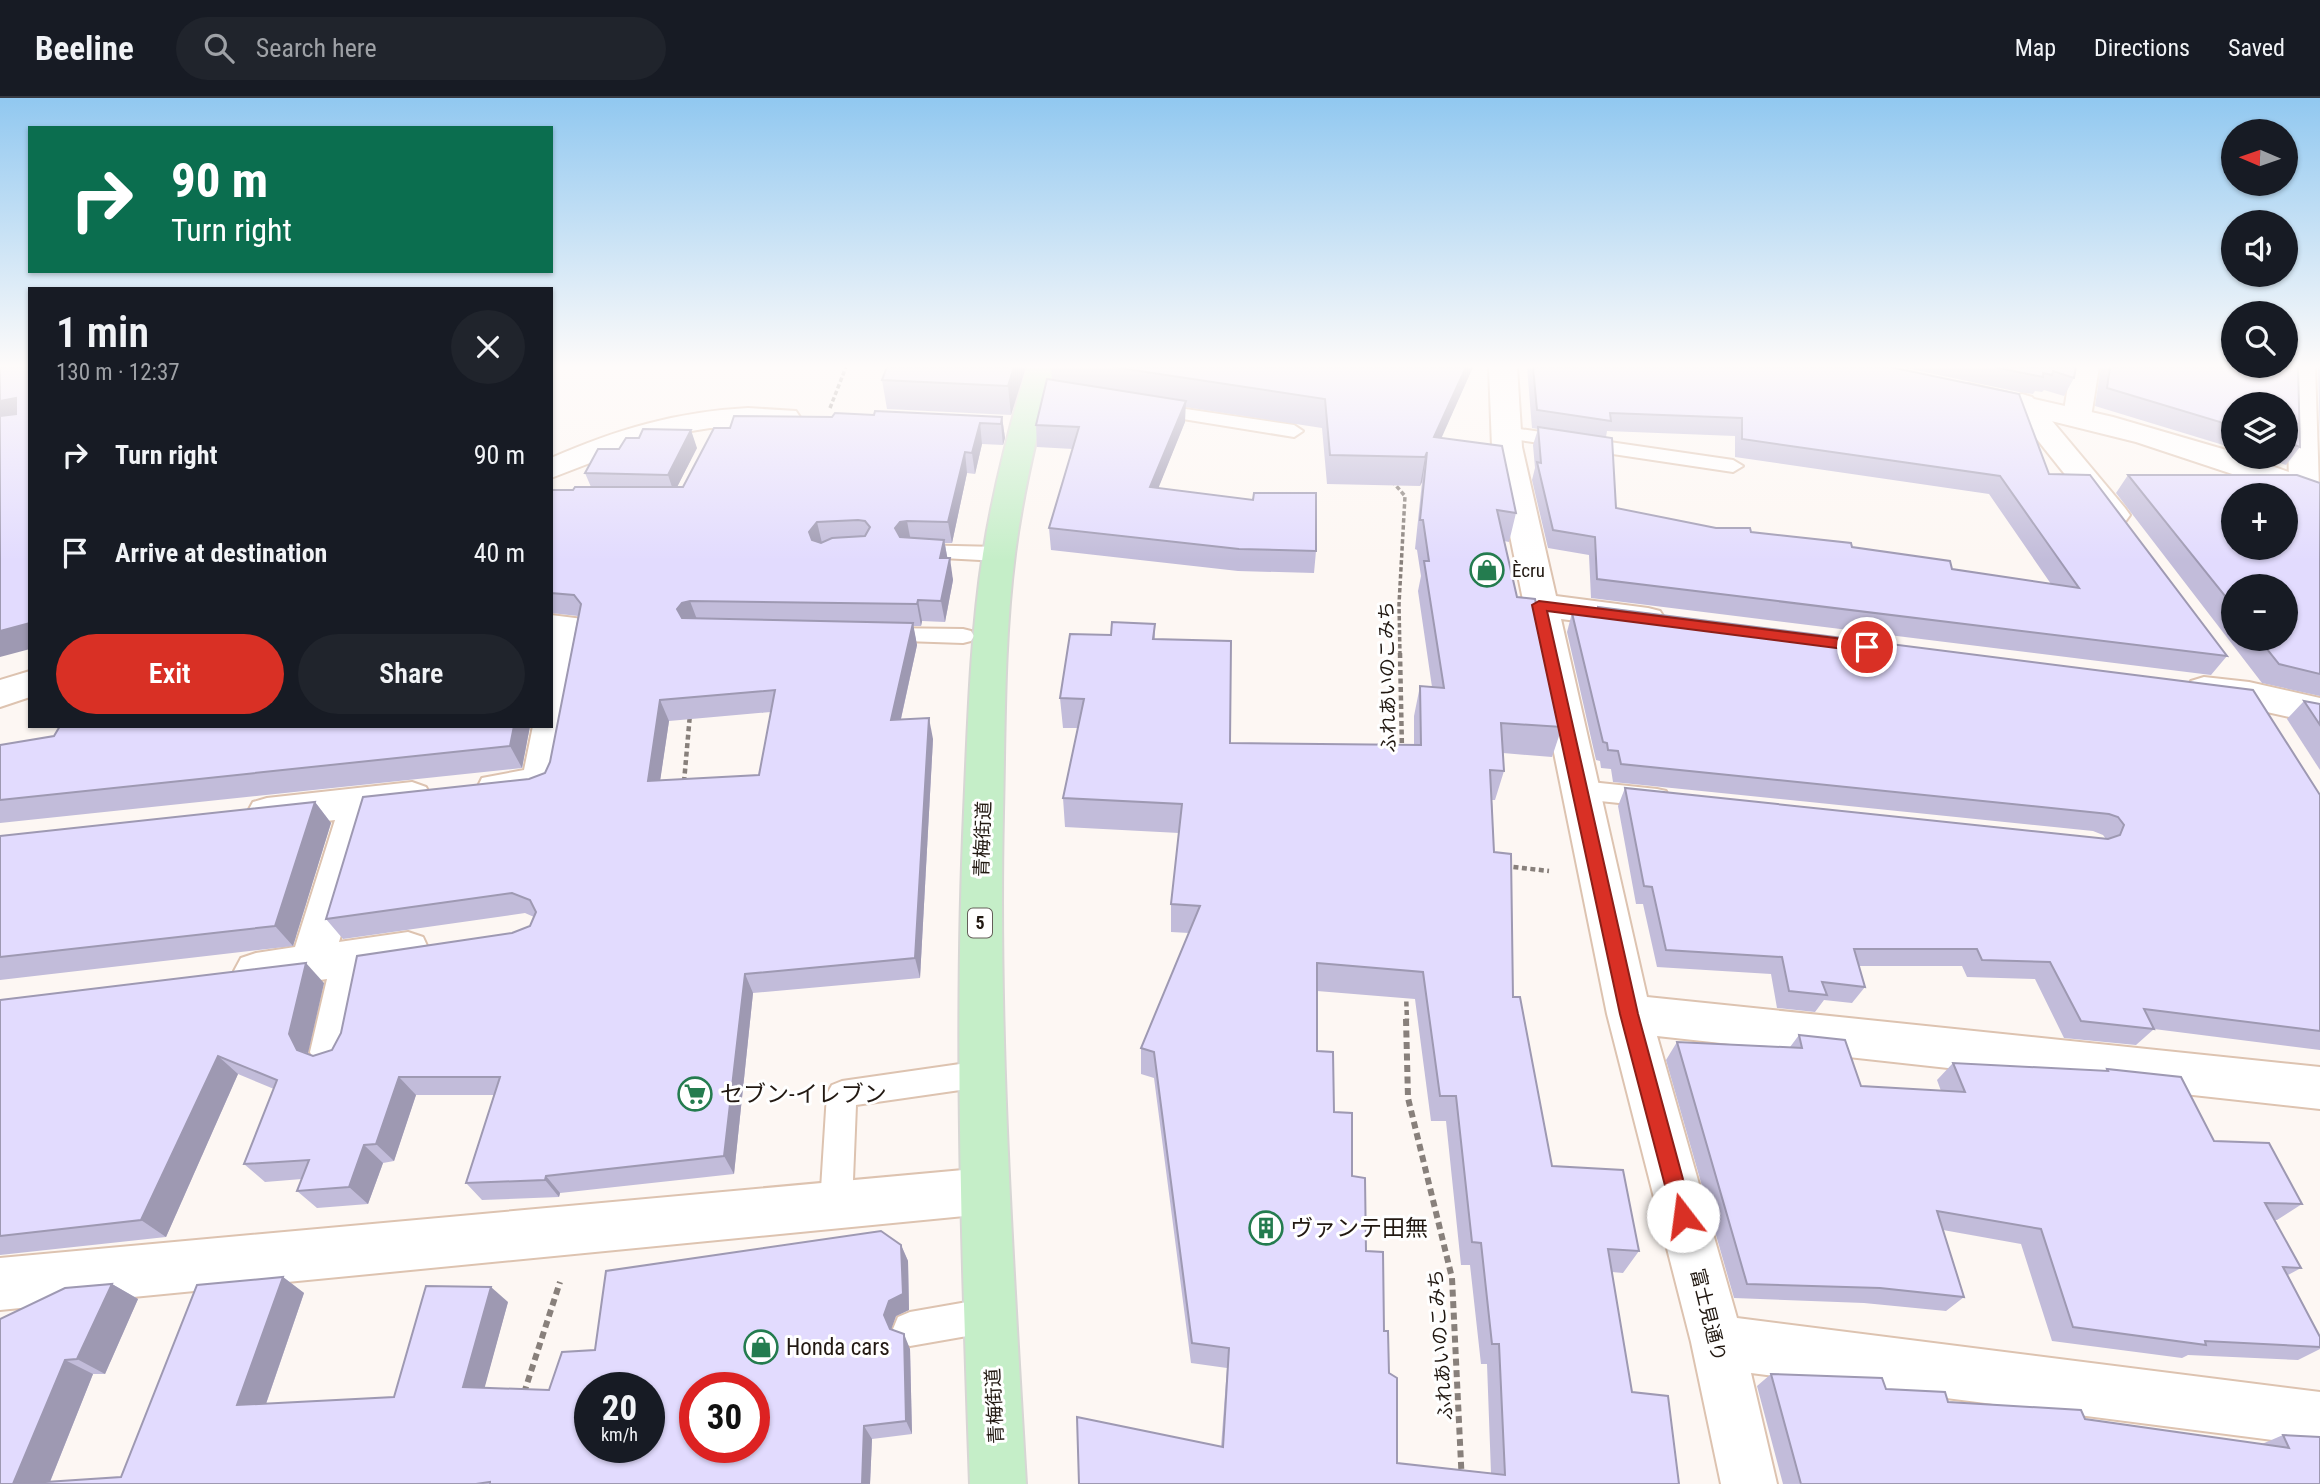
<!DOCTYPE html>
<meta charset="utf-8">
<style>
body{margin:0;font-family:"Roboto Condensed","Noto Sans JP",sans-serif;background:#20242c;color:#f1f3f6;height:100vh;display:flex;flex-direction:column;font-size:26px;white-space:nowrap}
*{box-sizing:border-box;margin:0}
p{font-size:23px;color:#9ea1a6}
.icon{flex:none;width:38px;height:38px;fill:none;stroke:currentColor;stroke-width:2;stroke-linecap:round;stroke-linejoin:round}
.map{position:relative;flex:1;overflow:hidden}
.details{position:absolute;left:28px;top:189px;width:525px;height:441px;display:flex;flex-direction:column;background:#171b24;border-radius:0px;box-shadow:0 2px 5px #0004}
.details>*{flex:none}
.top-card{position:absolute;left:28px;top:28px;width:525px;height:147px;border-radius:0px;box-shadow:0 2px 5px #0004;background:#0b6e4f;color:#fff;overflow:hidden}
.needle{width:46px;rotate:272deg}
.tools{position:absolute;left:2221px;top:21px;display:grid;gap:14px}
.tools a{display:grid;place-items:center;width:77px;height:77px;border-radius:50%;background:#171b24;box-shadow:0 2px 5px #0004;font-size:35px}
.speed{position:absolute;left:574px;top:1274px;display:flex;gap:14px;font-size:35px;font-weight:700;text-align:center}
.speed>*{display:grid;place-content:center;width:91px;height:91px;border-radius:50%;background:#171b24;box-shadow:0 2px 5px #0004;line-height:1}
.speed small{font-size:18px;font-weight:400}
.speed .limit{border:10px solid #d22;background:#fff;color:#111}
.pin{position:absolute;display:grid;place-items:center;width:60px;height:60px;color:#fff;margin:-30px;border:4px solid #fff;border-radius:50%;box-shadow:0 2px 7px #0007}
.me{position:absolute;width:77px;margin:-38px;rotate:345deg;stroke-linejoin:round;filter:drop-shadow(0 0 5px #0008)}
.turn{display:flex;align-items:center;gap:24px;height:147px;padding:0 28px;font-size:32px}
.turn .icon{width:91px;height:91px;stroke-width:2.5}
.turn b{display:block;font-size:49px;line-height:60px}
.round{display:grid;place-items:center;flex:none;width:74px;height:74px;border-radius:37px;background:#20242c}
.head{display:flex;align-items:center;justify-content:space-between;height:119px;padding:0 28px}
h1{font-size:42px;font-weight:600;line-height:52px}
.primary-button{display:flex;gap:14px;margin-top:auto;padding:14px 28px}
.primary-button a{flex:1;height:80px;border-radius:42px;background:#d93025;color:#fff;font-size:28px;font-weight:600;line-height:80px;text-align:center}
.primary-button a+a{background:#20242c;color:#f1f3f6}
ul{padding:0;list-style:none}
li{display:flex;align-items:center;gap:21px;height:98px;padding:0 28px}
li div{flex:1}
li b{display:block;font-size:26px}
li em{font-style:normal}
header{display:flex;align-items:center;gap:42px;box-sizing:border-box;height:98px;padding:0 35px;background:#171b24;border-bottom:2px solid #363941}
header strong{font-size:33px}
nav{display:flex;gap:38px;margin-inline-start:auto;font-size:24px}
.search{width:490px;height:63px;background:#20242c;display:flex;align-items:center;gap:18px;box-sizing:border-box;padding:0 24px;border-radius:38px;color:#9ea1a6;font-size:26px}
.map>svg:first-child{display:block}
</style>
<header>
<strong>Beeline</strong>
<div class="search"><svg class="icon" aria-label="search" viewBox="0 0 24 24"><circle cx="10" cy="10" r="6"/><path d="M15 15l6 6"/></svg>Search here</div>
<nav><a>Map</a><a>Directions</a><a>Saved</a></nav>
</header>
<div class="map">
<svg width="2320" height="1386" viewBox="0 0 2320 1386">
<rect width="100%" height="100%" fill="#fdf7f3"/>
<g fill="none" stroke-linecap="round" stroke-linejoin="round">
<defs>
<g id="service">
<path d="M1152,306L1294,327L1303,333L1294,339L1146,315L1143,311Z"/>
<path d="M1506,329L1733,362L1743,368L1733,374L1499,339L1497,335Z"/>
<path d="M912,447L999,449L1006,451L1009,456L1006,461L999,463L905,458L902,453L905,448Z"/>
<path d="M883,530L963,531L971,533L974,538L971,543L963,545L875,542L872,537L875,532Z"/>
<path d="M1581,683L1657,691L1666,693L1669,700L1666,707L1657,709L1581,701L1572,699L1569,692L1572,685Z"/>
<path d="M981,963L991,967L996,976L991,985L981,989L856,1007L852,1107L847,1118L836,1122L825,1118L820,1107L827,996L832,987L842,983Z"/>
<path d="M990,1200L1002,1205L1007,1217L1002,1229L990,1234L910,1248L898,1243L893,1231L898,1219L910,1214Z"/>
</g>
<g id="minor">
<path d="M1489,269H1517L1522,349L1556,498L1648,510L1660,513L1665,521L1660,529L1648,532L1561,521L1647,899L2320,969V1011L1657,938L1737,1220L2320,1294V1348L1751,1275L1777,1386H1721L1691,1244L1607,916L1492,349Z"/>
<path d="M2071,269H2099L2091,319L2087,325L2077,328L2067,325L2063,319Z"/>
<path d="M2287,269H2315L2319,389L2315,395L2304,398L2293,395L2289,389Z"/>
<path d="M2022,296L2032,299L2125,410L2130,417L2125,424L2114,427L2103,424L2008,305L2012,299Z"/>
<path d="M748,310L796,313L800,319L796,325L786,328L710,330L660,338L551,380V360C618,331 675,314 748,310Z"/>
<path d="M551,517L583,521L588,529L559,685L554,695C532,702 505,707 482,700L477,690L482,680L524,672L533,628H551Z"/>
<path d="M30,573V599L0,609V582Z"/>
<path d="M2204,579L2249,584L2320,600V626L2249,610L2191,601L2186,592L2191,583Z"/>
<path d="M412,684L426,689L431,699L426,709L376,718L339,844L408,834L423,839L429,852L423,865L408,870L371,875L356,954L349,968L333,974L317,968L310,954L327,881L256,891L241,886L234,873L241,860L256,855L295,849L335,722L267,730L253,726L247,715L253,704L267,700Z"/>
<path d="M985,1070L1002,1076L1009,1093L1002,1110L985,1116L0,1212V1160Z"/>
</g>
<path id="tertiary" d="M1969,286L2113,319L2233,354V359H2246L2320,385V405L2136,344L1959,300L1955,294L1959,288Z"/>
<path id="primary" d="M1027,269H1055C1038,331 1023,393 1015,456C1004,542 1005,629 1003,715C998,939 1013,1163 1026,1386H970C962,1162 954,938 964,714C968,628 970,541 983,456C993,392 1009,330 1027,269Z"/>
</defs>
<use href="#service" stroke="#ddc3b0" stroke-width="4"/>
<use href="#minor" stroke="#ddc3b0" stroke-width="4"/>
<use href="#tertiary" stroke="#ddc3b0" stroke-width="4"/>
<use href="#primary" stroke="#d7d6d4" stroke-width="4"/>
<g stroke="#88807b" stroke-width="3.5" stroke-dasharray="4.5 2.5" stroke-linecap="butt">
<path d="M830,310L846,269"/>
<path d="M1392,383L1405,398L1399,506L1400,557"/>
</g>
<g stroke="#88807b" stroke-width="4.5" stroke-dasharray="5 3.5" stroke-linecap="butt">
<path d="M1400,555L1402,652"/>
<path d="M684,684L690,616"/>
<path d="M1505,768L1549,773"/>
<path d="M1406,895L1407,922"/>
</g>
<g stroke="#88807b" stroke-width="6" stroke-dasharray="7 4.5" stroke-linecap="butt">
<path d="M1406,921L1408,1000L1452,1180L1462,1386"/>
<path d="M524,1295L560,1184"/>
</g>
<use href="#service" fill="#fff" fill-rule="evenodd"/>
<use href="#minor" fill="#fff" fill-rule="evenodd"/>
<use href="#tertiary" fill="#fff" fill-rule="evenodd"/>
<use href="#primary" fill="#c5eec8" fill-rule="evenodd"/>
</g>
<g fill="#c2bcda" fill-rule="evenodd">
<path d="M887,269H1026L1011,317L887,311L882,282Z"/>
<path d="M1051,269H1473L1441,340L1516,415L1509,444L1504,443L1517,499L1562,629L1552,659L1503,655L1504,673L1495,702H1492L1494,754L1513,899L1552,1068L1639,1153L1623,1175L1612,1174L1632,1294L1679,1386H1079L1221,1349L1227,1270L1191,1265L1154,980L1141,976V950L1189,835L1171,834V806L1179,735L1065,729L1063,700L1078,630H1063L1060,600L1111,537L1155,526V541L1230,645L1414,647V618L1420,588L1432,589L1418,493L1421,478L1417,452L1415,451L1422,384L1420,388L1327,386L1322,330L1185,309V324L1158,390L1316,453L1314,475L1238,473L1051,452L1049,430L1073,351L1037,349L1036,327L1052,282ZM1317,893L1415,901L1431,1023H1446L1461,1167H1470L1481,1266H1487L1491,1375L1397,1365L1384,1233L1366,1153L1352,1078L1317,953Z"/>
<path d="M1527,269H1890L2049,376L2227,558L2211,577L1591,500L1589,457L1548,450L1532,382L1535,370L1533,347L1538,331L1532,330ZM1607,333L1735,338V359L1989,396L2051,486L1952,471L1852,449L1751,434L1716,430L1616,410L1606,339Z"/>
<path d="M1901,269H2076L2074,280L2064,298L2044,292L2042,294L2035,293L2033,296L2019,294Z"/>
<path d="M2101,269H2298L2300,349L2286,367L2260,359H2286V306H2233V350L2095,308Z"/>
<path d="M2318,269H2320V340Z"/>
<path d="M874,317L1002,319L1005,340L1003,347L982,346L975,376L967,375L952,445H945L947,460L953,482L945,524L922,523L921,528H913L917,547L901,621L933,641L920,880L753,895L734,1076L560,1095L559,1099L482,1102L466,1085L494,997H416L394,1063L383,1065L368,1106L317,1110L297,1093L302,1081L265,1084L244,1066L274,991L238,976L166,1139L0,1157V902L324,885L308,955L313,958L332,952L512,835L530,828L534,819L525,815L343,841L326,821L529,681L545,675L550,664L578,518L551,515V392H573L591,389L585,375L697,350L677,389H683L730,330L832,319ZM771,614L759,677L660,682L669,623Z"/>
<path d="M2128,377L2320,385V598L2262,585L2116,395ZM2233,488L2286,541H2233Z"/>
<path d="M1598,509L2320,697V952L2154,931L2136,947L2064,940L2035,881L1967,879L1962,868H1859L1865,889L1852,905L1824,902L1815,914L1777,910L1771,876L1657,869L1643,806H1636L1618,708L1625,690L2106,741L2103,737L2093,733L1613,684L1611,671L1601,670L1600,663L1596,662L1567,534L1572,515L1595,517Z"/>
<path d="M2304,603L2320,606V672L2287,621Z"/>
<path d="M530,628L522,670L0,725V647L54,638Z"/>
<path d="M315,704L331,725L293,848L0,882V738Z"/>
<path d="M1799,937L1861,988L1941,993L1937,982L1953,965L2104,973L2107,971L2214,1043L2302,1106L2277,1122H2274L2301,1170L2288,1177L2320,1239V1251L2298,1262L2188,1257L2182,1260L2052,1243L2021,1146L1943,1132L1964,1199L1946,1213L1864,1205L1734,1200L1666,962L1677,944L1790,949Z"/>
<path d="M901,1147L908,1163L909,1212L896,1218L891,1231L910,1251L912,1336L872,1341L870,1386H0V1221L112,1186L138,1201L105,1276H93L50,1384L121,1379L283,1179L304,1195L266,1306L394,1299L508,1204L484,1290L549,1292L595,1252Z"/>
<path d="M1771,1276L1886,1291L1948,1304L2085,1321L2262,1346L2283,1337L2320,1386H1783L1757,1288Z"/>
</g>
<g fill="#9e99b2">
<path d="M1014,269H1026L1011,317L1008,288Z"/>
<path d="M1466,269H1473L1429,368L1434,339Z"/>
<path d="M16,300L30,318L0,326V303Z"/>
<path d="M1186,303L1185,324L1150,411V389Z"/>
<path d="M1002,319L1005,340L1003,347L1001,326Z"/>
<path d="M980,325L982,346L975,376L972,355Z"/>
<path d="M691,332L697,350L674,395L668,377Z"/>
<path d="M965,354L967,375L952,445L948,424Z"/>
<path d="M1427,354L1422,384L1420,388L1425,359Z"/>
<path d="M907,423L911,444L899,452L895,430L900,424Z"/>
<path d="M817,424L822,445L815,456L809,434Z"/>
<path d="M944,442L948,463L940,460Z"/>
<path d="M950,460L953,482L945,524L941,503Z"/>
<path d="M918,502L922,523L921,528L917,506Z"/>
<path d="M690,503L698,524L685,533L677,511L682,505Z"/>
<path d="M30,525V551L0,559V533Z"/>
<path d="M913,525L917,547L896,643L891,622Z"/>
<path d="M660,602L669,623L657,704L648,683Z"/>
<path d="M929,620L933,641L920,880L915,860Z"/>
<path d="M514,628H530L522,670L510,648Z"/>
<path d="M315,704L331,725L293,848L275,828Z"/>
<path d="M306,865L324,885L308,955L297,952L289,936Z"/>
<path d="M745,876L753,895L734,1076L724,1058Z"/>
<path d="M218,958L238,976L166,1139L141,1122Z"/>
<path d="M399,979L416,997L394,1063L376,1046Z"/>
<path d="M364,1047L383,1065L368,1106L349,1089Z"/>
<path d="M546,1078L560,1095L559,1099L545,1082Z"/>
<path d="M901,1147L908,1163L909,1212L896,1218L891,1232L884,1217Z"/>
<path d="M283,1179L304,1195L261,1320L237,1307Z"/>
<path d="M112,1186L138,1201L105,1276L77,1261Z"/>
<path d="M491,1189L508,1204L481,1303L463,1289Z"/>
<path d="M904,1236L910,1251L912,1336L906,1323Z"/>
<path d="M65,1262L93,1276L49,1386H13Z"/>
<path d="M864,1328L872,1341L870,1386H862Z"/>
</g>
<g fill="#e2dbfe" stroke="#9e99b2" stroke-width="2" fill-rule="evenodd">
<path d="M0,269H30V525L0,533V318L16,316V300L0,303Z"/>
<path d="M887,269H1014L1008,288L882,282Z"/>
<path d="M1113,269H1466L1434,339L1502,348L1516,415L1497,412L1517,499L1535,501L1562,629L1501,625L1504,673L1490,672L1494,754L1511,756L1513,899H1520L1552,1068L1623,1072L1639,1153L1608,1151L1632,1294L1668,1298L1679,1386H1079L1077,1319L1223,1349L1229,1250L1192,1245L1154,954L1141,950L1200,808L1171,806L1182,706L1063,700L1084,601L1060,600L1070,536L1111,537L1112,524L1155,526L1153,541L1231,543L1230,645L1421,647L1420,588L1444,590L1424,463H1429L1423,422H1420L1427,354L1425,359L1330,357L1325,301ZM1317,865L1423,874L1440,998H1456L1472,1144L1481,1145L1492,1246H1499L1505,1377L1397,1365V1280L1389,1275L1388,1233H1384L1383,1154L1366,1153L1365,1080L1352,1078V1015L1334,1014L1333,954L1317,953Z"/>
<path d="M1533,269H1890L2019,296L2049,376L2090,377L2227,558L1597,481L1595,439L1553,432L1537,364L1541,365L1538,329L1612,340L1616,410L1716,430H1750L1751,434L1851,445L1852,449L1950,463L1952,471L2079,490L2000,378L1742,341V320L1610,315L1611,323L1537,312Z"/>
<path d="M1994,269H2076L2074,280L2053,273L2052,277L2043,275V279Z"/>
<path d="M2110,269H2298L2300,349L2286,344V306H2233V328L2107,290Z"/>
<path d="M1047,281L1186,303L1150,389L1253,402L1254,395H1316V453L1239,451L1049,430L1079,329L1036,327Z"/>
<path d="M875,313L1002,319L1001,326L980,325L972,355L965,354L948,424L907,423L900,424L895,430L900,439L944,442L940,460H950L941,503L918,502L917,506L690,503L682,505L677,511L682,520L913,525L891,622L929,620L915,860L745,876L724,1058L546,1078L545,1082L466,1085L500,979H399L376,1046L364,1047L349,1089L297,1093L309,1062L244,1066L277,982L218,958L141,1122L0,1138V902L306,865L289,936L297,952L313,958L332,952L341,935L357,858L512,835L530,828L536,814L530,802L512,795L326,821L363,699L529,681L545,675L550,664L581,506L574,497L551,495V392H573L575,389H683L714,330H730L734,318L832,319L835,315L874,317ZM858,422L865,423L870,429L865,438L832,440L821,445L812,442L809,434L817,424ZM775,592L759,677L648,683L660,602Z"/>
<path d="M643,331L691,332L668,377L585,375L598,351H619L626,340H639Z"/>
<path d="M2128,377H2297L2320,385V576L2279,566L2259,541H2286V488H2233V508ZM2233,397H2286V450H2233Z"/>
<path d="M1598,509L2253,592L2320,697V933L2144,911L2154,931L2081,923L2050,864L1982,862L1977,851H1854L1865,889L1822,884L1827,897L1789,893L1782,859L1666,852L1652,789L1644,788L1625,690L2108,741L2120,737L2124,727L2118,719L2109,716L1621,666L1618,653L1608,652L1607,645L1603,644L1572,515L1598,517Z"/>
<path d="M2304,603L2320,606V627Z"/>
<path d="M60,628H514L510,648L0,702V647L54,638Z"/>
<path d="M315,704L275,828L0,859V738Z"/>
<path d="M1799,937L1845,942L1861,988L1965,994L1953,965L2108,973L2107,971L2181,979L2214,1043L2269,1045L2302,1106L2265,1105L2301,1170L2283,1169L2320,1239V1249L2205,1243L2206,1247L2073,1229L2041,1131L1937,1113L1964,1199L1880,1190L1747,1186L1677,944L1802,950Z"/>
<path d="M881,1133L901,1147L903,1196L889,1203L884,1217L890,1231L904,1236L906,1323L864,1328L862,1386H490V1384L476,1386H15L121,1379L197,1187L283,1179L237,1307L394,1299L426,1188L491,1189L463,1289L549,1292L562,1254L595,1252L606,1173ZM590,1290H649V1349H590ZM695,1290H754V1349H695Z"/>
<path d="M112,1186L77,1261L65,1262L13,1386H0V1221L65,1190Z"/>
<path d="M1771,1276L1882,1280L1886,1291L1945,1294L1948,1304L2081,1312L2085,1321L2289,1350L2283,1337L2320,1339V1386H1801Z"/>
</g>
<linearGradient id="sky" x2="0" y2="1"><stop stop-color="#91c8f0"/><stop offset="0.58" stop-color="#fefbfa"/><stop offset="1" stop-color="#fefbfa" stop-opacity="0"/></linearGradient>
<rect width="2320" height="463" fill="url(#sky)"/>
<path fill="#d93025" stroke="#8d1f18" stroke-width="2" d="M1539,503L1867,544L1874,549L1867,554L1547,513L1638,916L1693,1118L1690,1125L1683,1128L1676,1125L1673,1118L1620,916L1532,507Z"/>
<defs>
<symbol id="shop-ring" viewBox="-11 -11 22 22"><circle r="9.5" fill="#fff" stroke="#247c4f" stroke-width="1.5"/><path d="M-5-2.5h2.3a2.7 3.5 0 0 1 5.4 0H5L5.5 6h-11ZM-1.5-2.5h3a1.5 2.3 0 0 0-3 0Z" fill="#247c4f"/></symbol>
<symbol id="supermarket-ring" viewBox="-11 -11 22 22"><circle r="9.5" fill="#fff" stroke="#247c4f" stroke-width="1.5"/><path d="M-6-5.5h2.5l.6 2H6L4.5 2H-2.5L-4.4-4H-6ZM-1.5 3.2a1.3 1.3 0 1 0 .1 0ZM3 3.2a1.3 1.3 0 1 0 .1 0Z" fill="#247c4f"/></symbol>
<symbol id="building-ring" viewBox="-11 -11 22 22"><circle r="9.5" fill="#fff" stroke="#247c4f" stroke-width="1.5"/><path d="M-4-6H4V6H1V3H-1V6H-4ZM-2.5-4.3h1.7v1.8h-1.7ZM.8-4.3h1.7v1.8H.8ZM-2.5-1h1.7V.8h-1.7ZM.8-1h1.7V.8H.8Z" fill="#247c4f"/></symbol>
</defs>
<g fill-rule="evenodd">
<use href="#shop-ring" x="1468" y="453" width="38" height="38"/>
<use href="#supermarket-ring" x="676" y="977" width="38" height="38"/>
<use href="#building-ring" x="1247" y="1111" width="38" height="38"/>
<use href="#shop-ring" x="742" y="1230" width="38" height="38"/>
</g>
<g text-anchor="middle" stroke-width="6" stroke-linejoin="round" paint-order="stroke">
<rect fill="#fff" stroke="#645e59" stroke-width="2" x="968" y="810.5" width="24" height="29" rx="5"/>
<g font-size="18" font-weight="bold" fill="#221912">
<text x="980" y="831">5</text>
</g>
<g font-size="19" fill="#221912" stroke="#fff" text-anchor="start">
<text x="1512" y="479">Ècru</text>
</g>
<g font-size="19" fill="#221912" stroke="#fff">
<text transform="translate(1387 579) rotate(-91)" y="7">ふれあいのこみち</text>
<text transform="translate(982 741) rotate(-88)" y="7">青梅街道</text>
<text transform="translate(1709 1217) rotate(76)" y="7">富士見通り</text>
<text transform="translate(1440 1247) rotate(-94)" y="7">ふれあいのこみち</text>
<text transform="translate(994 1308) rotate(-93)" y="7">青梅街道</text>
</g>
<g font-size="23" fill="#221912" stroke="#fff" text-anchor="start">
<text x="720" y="1004">セブン-イレブン</text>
<text x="1290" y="1138">ヴァンテ田無</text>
<text x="786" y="1257">Honda cars</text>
</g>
</g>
</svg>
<div class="tools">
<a><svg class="needle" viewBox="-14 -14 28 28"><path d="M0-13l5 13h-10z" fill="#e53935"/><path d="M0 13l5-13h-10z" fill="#9ea1a6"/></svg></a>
<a><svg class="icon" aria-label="sound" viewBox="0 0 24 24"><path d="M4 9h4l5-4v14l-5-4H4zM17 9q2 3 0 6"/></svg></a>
<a><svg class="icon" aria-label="search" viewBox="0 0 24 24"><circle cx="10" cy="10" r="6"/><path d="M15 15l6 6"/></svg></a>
<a><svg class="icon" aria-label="layers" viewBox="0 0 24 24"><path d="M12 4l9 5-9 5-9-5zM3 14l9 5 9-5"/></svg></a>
<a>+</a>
<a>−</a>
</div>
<div class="speed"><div>20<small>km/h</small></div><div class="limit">30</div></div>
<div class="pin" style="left:1867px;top:549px;background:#d93025"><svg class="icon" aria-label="arrive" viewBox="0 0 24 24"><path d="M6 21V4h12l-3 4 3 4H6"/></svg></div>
<svg class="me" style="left:1683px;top:1118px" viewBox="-20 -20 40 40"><circle r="19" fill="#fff"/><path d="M0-13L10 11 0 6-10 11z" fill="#d93025"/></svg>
<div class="top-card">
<div class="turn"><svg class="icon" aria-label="right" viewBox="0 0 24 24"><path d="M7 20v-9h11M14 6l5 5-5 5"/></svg><div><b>90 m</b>Turn right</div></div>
</div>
<section class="details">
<div class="head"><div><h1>1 min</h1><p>130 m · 12:37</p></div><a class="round"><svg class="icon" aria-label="close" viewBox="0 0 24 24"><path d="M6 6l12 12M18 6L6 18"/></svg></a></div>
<ul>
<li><svg class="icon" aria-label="right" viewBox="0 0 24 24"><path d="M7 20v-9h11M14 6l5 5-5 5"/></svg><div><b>Turn right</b></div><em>90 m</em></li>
<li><svg class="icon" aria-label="arrive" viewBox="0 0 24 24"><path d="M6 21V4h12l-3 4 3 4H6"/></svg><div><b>Arrive at destination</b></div><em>40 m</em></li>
</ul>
<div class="primary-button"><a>Exit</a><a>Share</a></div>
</section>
</div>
